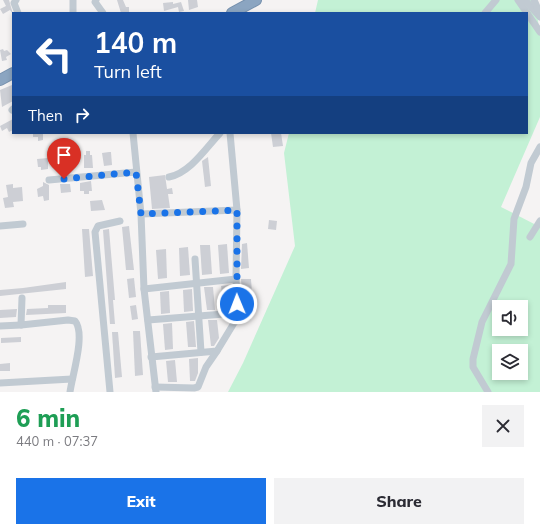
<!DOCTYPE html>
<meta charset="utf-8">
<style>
body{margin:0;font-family:Mulish,sans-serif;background:#f2f2f3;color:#2b2b33;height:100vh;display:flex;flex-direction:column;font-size:15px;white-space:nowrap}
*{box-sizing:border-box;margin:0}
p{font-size:13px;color:#7c7c81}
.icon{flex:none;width:22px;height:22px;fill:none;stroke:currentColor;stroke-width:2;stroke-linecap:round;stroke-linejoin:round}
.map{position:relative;height:392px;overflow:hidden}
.sheet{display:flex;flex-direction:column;background:#fff;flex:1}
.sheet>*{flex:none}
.hud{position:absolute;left:12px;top:12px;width:516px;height:122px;border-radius:0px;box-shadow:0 2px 6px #0003;background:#1a4fa0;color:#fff;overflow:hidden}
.fabs{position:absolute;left:492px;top:300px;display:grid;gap:8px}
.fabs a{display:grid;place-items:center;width:36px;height:36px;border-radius:0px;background:#fff;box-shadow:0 2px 6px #0003;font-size:20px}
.pin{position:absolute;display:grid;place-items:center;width:34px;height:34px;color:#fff;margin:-41px -17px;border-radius:50% 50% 50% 0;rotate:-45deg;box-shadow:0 0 4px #0007}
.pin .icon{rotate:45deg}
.me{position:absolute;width:44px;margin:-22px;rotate:359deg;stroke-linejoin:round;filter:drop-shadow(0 0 3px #0008)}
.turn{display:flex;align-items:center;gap:14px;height:84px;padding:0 16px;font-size:18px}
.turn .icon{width:52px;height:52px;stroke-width:2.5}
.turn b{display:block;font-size:28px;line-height:34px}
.then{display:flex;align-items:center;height:38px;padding:0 16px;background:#0003;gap:8px;font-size:15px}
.round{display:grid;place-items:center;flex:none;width:42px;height:42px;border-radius:0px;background:#f2f2f3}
.summary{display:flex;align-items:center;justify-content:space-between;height:68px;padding:0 16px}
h1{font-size:24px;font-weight:800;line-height:30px;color:#1e9e55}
.button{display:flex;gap:8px;margin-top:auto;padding:8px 16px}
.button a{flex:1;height:46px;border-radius:0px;background:#1a73e8;color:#fff;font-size:16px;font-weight:800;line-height:46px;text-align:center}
.button a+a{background:#f2f2f3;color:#2b2b33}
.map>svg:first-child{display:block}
</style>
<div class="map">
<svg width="540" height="392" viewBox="0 0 540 392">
<rect width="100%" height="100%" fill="#f5f3f3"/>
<path fill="#c3f1d5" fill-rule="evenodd" d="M318,0H535L540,35V117L501,207L540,227V392H228L243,363L295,246L284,153L289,133H527V13H315ZM499,307H521V329H499ZM499,351H521V373H499Z"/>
<g fill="#cdcfd5">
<path d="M3,0H9L13,14L10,10L3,14L0,9L6,6Z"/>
<path d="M117,0H123L126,7H129V13H121Z"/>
<path d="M188,0H197L198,7L189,10Z"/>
<path d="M173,2V4L181,2L184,11L179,12L178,7L164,11L163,3Z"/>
<path d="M3,49L4,51L7,50L11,54L6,57L7,60L2,61L0,50Z"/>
<path d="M12,85L13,101L2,107L0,90Z"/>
<path d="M13,119V130L9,132L7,128L2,131L0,126Z"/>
<path d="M33,133H43V140L38,141V137H33Z"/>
<path d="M271,133H281L283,146L273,147Z"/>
<path d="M86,151H90V155H92L93,168H84V155H86Z"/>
<path d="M63,152H69V155H72V169H66V162H61L60,158L64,157Z"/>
<path d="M109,152H111L112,165L104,166L102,153Z"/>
<path d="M208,157L211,186L205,187L202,161Z"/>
<path d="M48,158V169L41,170V167H38L37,159Z"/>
<path d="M165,175L167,189L172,188L173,194H168L170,208L152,209L149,177Z"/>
<path d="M91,181L92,191H89V194H84V191H80V183Z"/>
<path d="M43,182L49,185V200L44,201L43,196L38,197L37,189L43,186Z"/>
<path d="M13,184V188L22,187L23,201L13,202L14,207L5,208L3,198L8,197L6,185Z"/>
<path d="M60,184H70L71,192L61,193Z"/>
<path d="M102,200L105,210L91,211L90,201Z"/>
<path d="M269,220L277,221L276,230L268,229Z"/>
<path d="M129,226L134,270H126L122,227Z"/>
<path d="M82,229H89L93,276L85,277Z"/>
<path d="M109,229L115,300H113L115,324H110L103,230Z"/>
<path d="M247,243L249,268L241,269L242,244Z"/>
<path d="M227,244L229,273L220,274L218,245Z"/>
<path d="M200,245H210L212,274L202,275Z"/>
<path d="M188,247L190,275L180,276L179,248Z"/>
<path d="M166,249L167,278L158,279L156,250Z"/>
<path d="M134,278L136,297L129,298L127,279Z"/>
<path d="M241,279H251L253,307H243Z"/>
<path d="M66,282V289L0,296V290L23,288Z"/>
<path d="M230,285L232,308L224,309L221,286Z"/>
<path d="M204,287H213L215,310H207Z"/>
<path d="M192,289L193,311L184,312L183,290Z"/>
<path d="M169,291L170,313L161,314L160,292Z"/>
<path d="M48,305H66V313L26,315L27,309L48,308Z"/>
<path d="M136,305L138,319L132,320L130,306Z"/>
<path d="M17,309L16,317L0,318V310Z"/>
<path d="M208,320H217L219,338L214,346H211Z"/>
<path d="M194,321L196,347H188L186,322Z"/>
<path d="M172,323L173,349L165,350L163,324Z"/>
<path d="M133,331H140L143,375L135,376Z"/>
<path d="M112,332H118L122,377L115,378Z"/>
<path d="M21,337V342L1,343V338Z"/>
<path d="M198,358V373L195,381H190L189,359Z"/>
<path d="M175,360L177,382H168L166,361Z"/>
<path d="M10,363V371H0V364Z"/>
</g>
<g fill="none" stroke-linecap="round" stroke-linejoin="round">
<defs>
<g id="highway">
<path d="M232,13L256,0"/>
<path d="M0,80L13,73"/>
</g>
</defs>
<use href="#highway" stroke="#7690ad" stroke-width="12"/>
<g stroke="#c1cad2" stroke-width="7">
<path d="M16,0L14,3L18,13"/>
<path d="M73,0V13"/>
<path d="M96,0L95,2L103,13"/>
<path d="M518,0L527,13"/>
<path d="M525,0L540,17"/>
<path d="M534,0L540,14"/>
<path d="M485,13L496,0"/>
<path d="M527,13L540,32"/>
<path d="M12,110L13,109"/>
<path d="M133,133L141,214L144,289L156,392"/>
<path d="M230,133L237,210L236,279L238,319"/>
<path d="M169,177C190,173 206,148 220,133"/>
<path d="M49,180L136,172"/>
<path d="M141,214L237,210"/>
<path d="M0,226L23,224"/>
<path d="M530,237L540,221"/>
<path d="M195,259L201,352"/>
<path d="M144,289L236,279"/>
<path d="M22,298L21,325L68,320L75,321C86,334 72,376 70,392"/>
<path d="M148,320L237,313"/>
<path d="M0,326L21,325"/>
<path d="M151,357L217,351L234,323L238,319L248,317"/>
<path d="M0,383L72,379"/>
<path d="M155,387L194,388L198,387L206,367L217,351"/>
<path d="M110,392L95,232L98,226L120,221"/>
<path d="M488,392L473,367V359L482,322L511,264L514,219L526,187L531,163L540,147"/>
</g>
<use href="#highway" stroke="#8ba5c1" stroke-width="10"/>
</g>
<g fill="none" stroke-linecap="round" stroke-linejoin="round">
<path stroke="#1a73e8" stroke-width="7" stroke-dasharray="0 12.6" d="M64,179L136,172L141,214L237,210V304"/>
</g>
</svg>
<div class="fabs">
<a><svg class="icon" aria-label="sound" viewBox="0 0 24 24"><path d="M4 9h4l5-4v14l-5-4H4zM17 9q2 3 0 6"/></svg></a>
<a><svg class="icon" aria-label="layers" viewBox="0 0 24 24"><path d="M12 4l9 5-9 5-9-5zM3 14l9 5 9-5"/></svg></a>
</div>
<div class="pin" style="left:64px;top:179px;background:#d93025"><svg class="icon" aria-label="arrive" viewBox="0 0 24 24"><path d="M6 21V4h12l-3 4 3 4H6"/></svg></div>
<svg class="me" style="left:237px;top:304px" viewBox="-20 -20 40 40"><circle r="17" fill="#1a73e8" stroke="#fff" stroke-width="3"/><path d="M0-11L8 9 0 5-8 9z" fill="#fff"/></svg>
<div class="hud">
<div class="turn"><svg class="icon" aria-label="left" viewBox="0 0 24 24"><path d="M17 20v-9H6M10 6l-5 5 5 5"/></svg><div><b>140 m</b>Turn left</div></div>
<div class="then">Then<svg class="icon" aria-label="right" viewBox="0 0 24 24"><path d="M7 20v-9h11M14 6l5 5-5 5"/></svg></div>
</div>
</div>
<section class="sheet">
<div class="summary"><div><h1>6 min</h1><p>440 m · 07:37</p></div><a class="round"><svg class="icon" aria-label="close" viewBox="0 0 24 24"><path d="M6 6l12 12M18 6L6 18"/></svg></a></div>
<div class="button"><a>Exit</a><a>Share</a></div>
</section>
